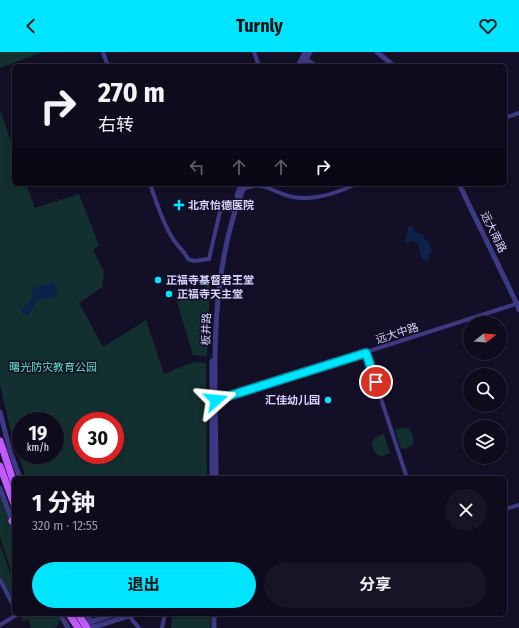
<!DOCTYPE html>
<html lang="zh">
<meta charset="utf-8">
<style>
body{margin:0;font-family:"Fira Sans Condensed","Noto Sans SC",sans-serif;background:#171425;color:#f1f3f6;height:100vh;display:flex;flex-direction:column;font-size:15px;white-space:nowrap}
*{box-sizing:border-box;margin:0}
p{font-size:13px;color:#9b9ba3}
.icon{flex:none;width:22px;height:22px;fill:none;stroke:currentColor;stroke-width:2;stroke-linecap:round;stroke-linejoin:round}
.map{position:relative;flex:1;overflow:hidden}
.details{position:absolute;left:12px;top:424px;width:495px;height:140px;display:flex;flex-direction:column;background:#0e0b1c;border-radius:6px;box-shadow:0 2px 6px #0003,0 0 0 1px #2e2b3b}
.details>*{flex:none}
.hud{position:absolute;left:12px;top:12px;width:495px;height:122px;border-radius:6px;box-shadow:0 2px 6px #0003,0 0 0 1px #2e2b3b;background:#0e0b1c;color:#f1f3f6;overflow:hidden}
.needle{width:26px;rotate:73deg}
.tools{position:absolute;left:463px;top:264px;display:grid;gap:8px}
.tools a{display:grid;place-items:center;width:44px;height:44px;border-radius:50%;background:#0e0b1c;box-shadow:0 2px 6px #0003,0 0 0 1px #2e2b3b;font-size:20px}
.speed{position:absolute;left:12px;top:360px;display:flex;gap:8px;font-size:20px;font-weight:700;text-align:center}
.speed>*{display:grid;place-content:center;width:52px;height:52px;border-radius:50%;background:#0e0b1c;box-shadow:0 2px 6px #0003,0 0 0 1px #2e2b3b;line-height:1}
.speed small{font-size:10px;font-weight:400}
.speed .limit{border:6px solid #d22;background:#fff;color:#111}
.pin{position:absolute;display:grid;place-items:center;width:34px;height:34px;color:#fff;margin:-17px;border:2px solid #fff;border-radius:50%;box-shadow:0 1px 4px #0007}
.me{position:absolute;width:44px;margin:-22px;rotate:72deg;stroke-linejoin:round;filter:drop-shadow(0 0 3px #0008)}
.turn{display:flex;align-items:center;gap:14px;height:84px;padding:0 20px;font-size:18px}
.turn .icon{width:52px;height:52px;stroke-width:2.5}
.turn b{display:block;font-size:28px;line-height:34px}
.lanes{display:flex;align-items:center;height:38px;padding:0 20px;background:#0003;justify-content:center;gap:20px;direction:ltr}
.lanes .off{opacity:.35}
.round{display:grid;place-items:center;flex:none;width:42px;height:42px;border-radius:21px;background:#171425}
.summary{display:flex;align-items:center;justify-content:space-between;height:68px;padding:0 20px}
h1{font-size:24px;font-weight:700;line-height:30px}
.primary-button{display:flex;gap:8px;margin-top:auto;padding:8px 20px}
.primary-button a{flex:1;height:46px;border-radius:24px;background:#00e5ff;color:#111;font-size:16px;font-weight:700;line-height:46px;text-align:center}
.primary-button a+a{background:#171425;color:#f1f3f6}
header{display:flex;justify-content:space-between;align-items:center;height:52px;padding:0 20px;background:#00e5ff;color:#111;font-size:18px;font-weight:700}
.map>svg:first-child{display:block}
</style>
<header><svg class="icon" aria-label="back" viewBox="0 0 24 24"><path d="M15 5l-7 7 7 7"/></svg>Turnly<svg class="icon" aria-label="heart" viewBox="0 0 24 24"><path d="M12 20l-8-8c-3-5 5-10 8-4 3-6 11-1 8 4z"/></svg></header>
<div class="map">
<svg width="519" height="576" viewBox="0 0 519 576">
<rect width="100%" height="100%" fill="#130f26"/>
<g fill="#12302f" fill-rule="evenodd">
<path d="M0,0H43L0,16Z"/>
<path d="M0,58L14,98V132H26L35,156L79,142L99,193L93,198L104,220L102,235L79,251L103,295L146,268L164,322L194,310L206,311L207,426H26L11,380L0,333ZM21,369H55V403H21ZM81,369H115V403H81Z"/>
<path d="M210,232L207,304L193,303L177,250Z"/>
<path d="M402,376H408C412,381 414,385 413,392L408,396L401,397L395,378Z"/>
<path d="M384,382L390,401L383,404L377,403C373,398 371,394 373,388L378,384Z"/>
<path d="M0,436L14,474V527L0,485Z"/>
<path d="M0,493L14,531V552L0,525Z"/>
<path d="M19,562H57L60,567L57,575L54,576H31L28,567L24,570Z"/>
<path d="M172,562H211L210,576H171Z"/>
</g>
<g fill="#0c2248">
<path d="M409,174H412L415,180L423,183L426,188L430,191V196L433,198L428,205L429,207L427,209L423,208C419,201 420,198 418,191C414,189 411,188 407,191L405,188Z"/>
<path d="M51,230L56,234L57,240L55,245L50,247H39L28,263L25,264L22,262L21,258C24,253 32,250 32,245C32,242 32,240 32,238L35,235L43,234Z"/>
</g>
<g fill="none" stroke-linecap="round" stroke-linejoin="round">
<g stroke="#3d3a85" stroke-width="4">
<path d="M103,0L108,14"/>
<path d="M254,0L259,14"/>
<path d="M306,7L316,14"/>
<path d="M505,66L519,61"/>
<path d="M150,132C157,151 162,170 173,187C177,194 184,198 188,207L194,209L209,207L221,155L233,158"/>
<path d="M243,137C264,127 274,142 293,145C314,149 337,141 356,132"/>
<path d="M366,301L407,426"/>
<path d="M213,349L519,251"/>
<path d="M505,457L519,453"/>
<path d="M0,528L14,555"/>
<path d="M129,564L139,576"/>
<path d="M0,573L18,562"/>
<path d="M162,576L165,562"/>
</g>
<g stroke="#3d3a85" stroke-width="5">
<path d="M377,0L394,14"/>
<path d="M298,14L305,0"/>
<path d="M303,14L310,0"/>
<path d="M459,132L517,252L519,258"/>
<path d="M237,144L241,132"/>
<path d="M0,360L10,399L20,426"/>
<path d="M212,426V309"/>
<path d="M216,426C216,328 206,225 245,132"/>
<path d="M0,436L13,471"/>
<path d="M60,562L68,576"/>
<path d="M86,562L92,571"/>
<path d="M83,574L84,572L115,562"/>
<path d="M91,576L135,562"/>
<path d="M214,576V562"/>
</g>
<g stroke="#c25bff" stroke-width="7">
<path d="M0,389L14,431"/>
<path d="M0,414L14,452"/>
<path d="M12,469L14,471"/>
<path d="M69,562L78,576"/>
<path d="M78,562L87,576"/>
</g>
</g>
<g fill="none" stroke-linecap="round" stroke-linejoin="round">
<defs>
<path id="route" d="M216,348L366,301L376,330"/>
</defs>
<use href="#route" stroke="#0095a6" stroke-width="10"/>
<use href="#route" stroke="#00e5ff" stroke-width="7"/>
</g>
<g fill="#00e5ff" stroke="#130f26" stroke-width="1.5">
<path d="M177 147h4v4h4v4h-4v4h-4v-4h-4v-4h4z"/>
<circle cx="158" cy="228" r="4"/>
<circle cx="169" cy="242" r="4"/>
<circle cx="328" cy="348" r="4"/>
</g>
<g text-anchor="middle" stroke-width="3" stroke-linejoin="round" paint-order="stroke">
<g font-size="11" font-weight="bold" fill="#d9d4ff" stroke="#130f26" text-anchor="start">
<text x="188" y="157">北京怡德医院</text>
<text x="166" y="232">正福寺基督君王堂</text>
<text x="177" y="246">正福寺天主堂</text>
<text x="320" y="352" text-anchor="end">汇佳幼儿园</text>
</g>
<g font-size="11" fill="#d9d4ff" stroke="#130f26">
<text transform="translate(494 180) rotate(64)" y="4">远大南路</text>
<text transform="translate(206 277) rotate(-88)" y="4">板井路</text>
<text transform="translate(397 281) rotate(-18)" y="4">远大中路</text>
</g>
<g font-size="11" fill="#5fe0c0" stroke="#130f26">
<text x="53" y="319">曙光防灾教育公园</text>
</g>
</g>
</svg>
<div class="tools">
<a><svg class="needle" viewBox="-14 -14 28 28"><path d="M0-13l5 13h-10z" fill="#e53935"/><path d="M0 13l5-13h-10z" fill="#9b9ba3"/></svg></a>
<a><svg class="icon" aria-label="search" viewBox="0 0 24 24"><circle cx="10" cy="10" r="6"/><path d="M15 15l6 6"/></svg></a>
<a><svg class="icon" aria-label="layers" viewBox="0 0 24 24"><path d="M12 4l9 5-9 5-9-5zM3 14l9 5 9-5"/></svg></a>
</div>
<div class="speed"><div>19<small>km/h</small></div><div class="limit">30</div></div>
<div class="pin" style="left:376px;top:330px;background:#d93025"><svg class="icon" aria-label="arrive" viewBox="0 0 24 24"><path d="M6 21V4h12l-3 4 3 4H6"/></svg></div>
<svg class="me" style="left:216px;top:348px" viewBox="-20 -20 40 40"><path d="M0-17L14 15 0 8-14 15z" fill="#00e5ff" stroke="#fff" stroke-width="4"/></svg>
<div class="hud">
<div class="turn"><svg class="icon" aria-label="right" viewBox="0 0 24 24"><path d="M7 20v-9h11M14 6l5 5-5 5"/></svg><div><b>270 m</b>右转</div></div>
<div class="lanes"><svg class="icon off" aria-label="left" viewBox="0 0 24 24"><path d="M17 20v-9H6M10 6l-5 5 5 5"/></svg><svg class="icon off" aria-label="ahead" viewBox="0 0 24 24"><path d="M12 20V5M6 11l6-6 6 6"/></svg><svg class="icon off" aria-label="ahead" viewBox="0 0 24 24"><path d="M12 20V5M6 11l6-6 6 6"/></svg><svg class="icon" aria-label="right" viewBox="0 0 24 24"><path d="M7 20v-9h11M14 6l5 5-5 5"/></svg></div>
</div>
<section class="details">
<div class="summary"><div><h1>1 分钟</h1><p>320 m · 12:55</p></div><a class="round"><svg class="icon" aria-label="close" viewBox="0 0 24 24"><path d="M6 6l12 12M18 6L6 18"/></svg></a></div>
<div class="primary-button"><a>退出</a><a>分享</a></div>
</section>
</div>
